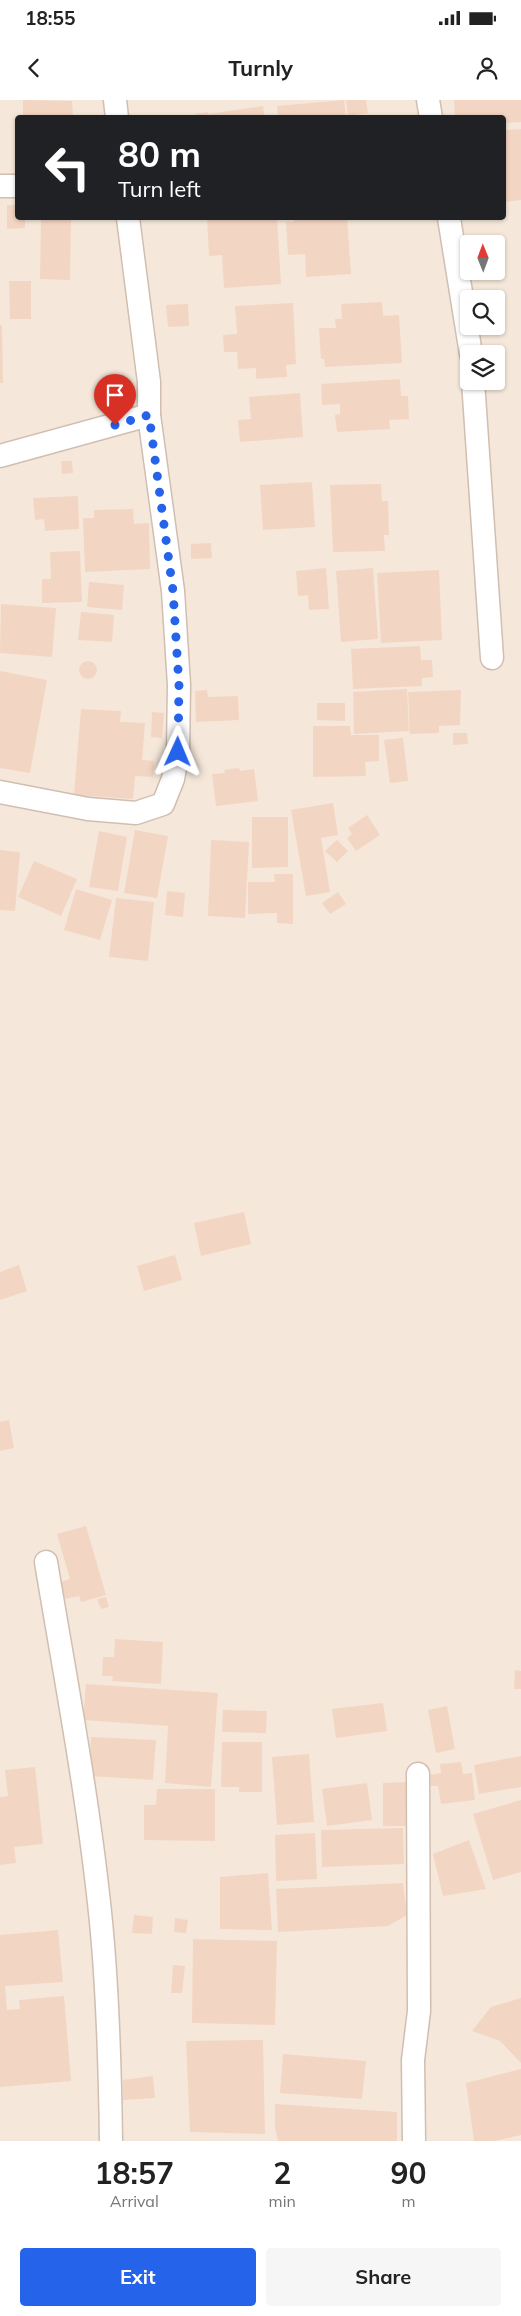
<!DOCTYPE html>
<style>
body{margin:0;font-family:Mulish,sans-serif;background:#f6f6f6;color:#222;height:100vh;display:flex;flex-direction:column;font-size:19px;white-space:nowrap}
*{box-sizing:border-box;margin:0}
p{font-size:16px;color:#767676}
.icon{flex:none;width:28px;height:28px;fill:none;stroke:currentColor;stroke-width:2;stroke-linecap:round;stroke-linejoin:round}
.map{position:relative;height:2041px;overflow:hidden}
.panel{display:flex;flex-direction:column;background:#fff;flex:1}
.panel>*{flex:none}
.hud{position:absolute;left:15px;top:15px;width:491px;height:105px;border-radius:5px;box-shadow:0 1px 4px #0004;background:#202124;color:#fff;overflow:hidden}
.needle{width:32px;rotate:359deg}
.controls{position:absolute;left:460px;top:135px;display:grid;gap:10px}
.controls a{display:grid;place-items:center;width:45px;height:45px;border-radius:5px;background:#fff;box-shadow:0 1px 4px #0004;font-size:25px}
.pin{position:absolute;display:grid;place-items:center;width:42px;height:42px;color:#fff;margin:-51px -21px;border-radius:50% 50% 50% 0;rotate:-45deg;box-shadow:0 0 5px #0007}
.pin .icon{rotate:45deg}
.me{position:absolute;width:55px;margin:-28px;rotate:1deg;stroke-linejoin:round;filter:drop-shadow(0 0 4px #0008)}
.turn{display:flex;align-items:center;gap:18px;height:105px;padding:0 20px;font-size:22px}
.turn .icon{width:65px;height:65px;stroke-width:2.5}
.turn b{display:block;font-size:35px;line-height:42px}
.eta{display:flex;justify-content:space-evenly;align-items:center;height:85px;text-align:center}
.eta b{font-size:30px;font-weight:700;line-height:35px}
.primary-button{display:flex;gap:10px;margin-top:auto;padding:10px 20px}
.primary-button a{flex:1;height:58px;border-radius:5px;background:#2563eb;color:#fff;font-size:20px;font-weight:700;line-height:58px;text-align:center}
.primary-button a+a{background:#f6f6f6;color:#222}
.status{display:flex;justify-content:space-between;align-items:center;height:35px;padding:0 25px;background:#fff;direction:ltr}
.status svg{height:14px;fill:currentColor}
header{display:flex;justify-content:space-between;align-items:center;height:65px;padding:0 20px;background:#fff;font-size:22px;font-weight:700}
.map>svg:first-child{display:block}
</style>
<div class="status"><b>18:55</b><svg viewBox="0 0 49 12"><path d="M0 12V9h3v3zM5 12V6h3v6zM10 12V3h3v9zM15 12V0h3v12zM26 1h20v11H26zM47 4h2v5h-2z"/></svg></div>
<header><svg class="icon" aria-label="back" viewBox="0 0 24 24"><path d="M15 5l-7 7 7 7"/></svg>Turnly<svg class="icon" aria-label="person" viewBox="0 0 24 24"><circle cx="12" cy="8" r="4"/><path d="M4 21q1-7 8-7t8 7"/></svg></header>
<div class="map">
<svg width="521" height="2041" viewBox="0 0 521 2041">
<rect width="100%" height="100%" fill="#fdf6ec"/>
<path fill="#f5e8da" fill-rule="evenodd" d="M0,0H521V2041H0ZM18,18H504V118H18ZM469,144H496V171H469ZM469,199H496V226H469ZM469,254H496V281H469Z"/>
<g fill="#f3d5c3">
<path d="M23,0L72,1L73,18H23Z"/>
<path d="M344,0L346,18H278L277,6Z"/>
<path d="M346,0H366L368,13L348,16Z"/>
<path d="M454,0H521V22L504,23V18H455Z"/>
<path d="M263,6L265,18H195V14L208,12V14Z"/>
<path d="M521,29V100L504,102V30Z"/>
<path d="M7,105H18V118H25V128L7,129Z"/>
<path d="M41,118H71L70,180L40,179Z"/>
<path d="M207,118H277L281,184L224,188L222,155L209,156Z"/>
<path d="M293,118H347L351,174L306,177L305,154L288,155L286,122H294Z"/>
<path d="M9,181H31V219H10Z"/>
<path d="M382,202L383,216L399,215L402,263L325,267L324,259H321L319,228H336L335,219H342L341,204Z"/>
<path d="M293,203L296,264L286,265L287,277L256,279V268L238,269L237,252H224L223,235L237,234L235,206Z"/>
<path d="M188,204L189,226L168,227L166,205Z"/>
<path d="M0,225H2L3,283H0Z"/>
<path d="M400,279L401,296H408L409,319L389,320L390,329L337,332L335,315L340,314V304L322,305L321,284Z"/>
<path d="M300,293L303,337L240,342L238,320L251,319L249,297Z"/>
<path d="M61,361H72L73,373L62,374Z"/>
<path d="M312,382L315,427L263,430L260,385Z"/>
<path d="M381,384L382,401H388L389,435H384L385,451L333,452L330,385Z"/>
<path d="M78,396L79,429L45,431L44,419L35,420L33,398Z"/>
<path d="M133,409L134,424L149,423L150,469L85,472L83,418H94V410Z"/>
<path d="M211,443L212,458L191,459V444Z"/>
<path d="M80,451L82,502L42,503V479H51L50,452Z"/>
<path d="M326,468L329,509L309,510L308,495L298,496L296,471Z"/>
<path d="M373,468L378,539L341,542L336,471Z"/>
<path d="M439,470L442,540L381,543L377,473Z"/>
<path d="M89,482L124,485L122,510L87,507Z"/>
<path d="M1,504L56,508L52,557L0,553Z"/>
<path d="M81,512L114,515L112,542L78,540Z"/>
<path d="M420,546L421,560H432L433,577L422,578V586L353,589L351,549Z"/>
<circle cx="88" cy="570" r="9"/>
<path d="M0,571L47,580L30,673L0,668Z"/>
<path d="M407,589L409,631L354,634L353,592Z"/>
<path d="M207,590L208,597L238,596L239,620L196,622L195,591Z"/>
<path d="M461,590L460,625L439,626V633L410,634L408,592Z"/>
<path d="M317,603H345V621L317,620Z"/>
<path d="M81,609L121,611L120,622L145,623L142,660L154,661L153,677L135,676L133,699L74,695Z"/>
<path d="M152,612L164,613L162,638L151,637Z"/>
<path d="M313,626H350L351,635H379V661L365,662L366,676L313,677Z"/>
<path d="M453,633H467L468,644L453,645Z"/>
<path d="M403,638L408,681L390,683L384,640Z"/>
<path d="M239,668L240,671L254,669L258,701L216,706L212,674L225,673L224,670Z"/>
<path d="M333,703L338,735L321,738L330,792L306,796L291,710Z"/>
<path d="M367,715L380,735L356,751L347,738L352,734L348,728Z"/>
<path d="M252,717H288V767L252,768Z"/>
<path d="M135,730L168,736L157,798L124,793Z"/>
<path d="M99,731L127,737L118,791L89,787Z"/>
<path d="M211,740L249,742L245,818L208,816Z"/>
<path d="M337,740L348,751L337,762L325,751Z"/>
<path d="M0,750L20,752L15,811L0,810Z"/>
<path d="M34,761L77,779L61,816L18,797Z"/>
<path d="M274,774H293V824L277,823V813L248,814V782H275Z"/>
<path d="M76,789L112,800L100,840L64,830Z"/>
<path d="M167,791L185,793L183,817L165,815Z"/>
<path d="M338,792L346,804L330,814L322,803Z"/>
<path d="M116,798L154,802L148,861L109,857Z"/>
<path d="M244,1112L251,1144L201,1156L194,1123Z"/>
<path d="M175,1155L182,1180L144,1191L137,1166Z"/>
<path d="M19,1165L27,1191L0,1200V1172Z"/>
<path d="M9,1320L14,1348L0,1351V1322Z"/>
<path d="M86,1426L106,1495L81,1502L79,1496L65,1499L60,1482L70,1479L57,1434Z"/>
<path d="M106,1497L109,1507L101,1509L97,1499Z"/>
<path d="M115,1539L163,1542L161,1584L112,1581L113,1576H102L103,1557H114Z"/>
<path d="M515,1570L521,1571V1589H514Z"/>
<path d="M86,1584L218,1593L211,1687L165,1683L168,1626L83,1620Z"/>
<path d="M383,1603L387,1631L336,1638L332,1609Z"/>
<path d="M447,1606L455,1649L436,1653L428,1610Z"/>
<path d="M223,1610L267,1611L266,1633L222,1632Z"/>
<path d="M91,1637L156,1640L153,1680L89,1676Z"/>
<path d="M222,1642H262V1692H239V1687H221Z"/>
<path d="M309,1654L314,1722L277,1725L272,1657Z"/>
<path d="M521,1656V1687L479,1694L474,1665Z"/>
<path d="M461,1662L463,1674L472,1673L475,1700L441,1704L438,1686H431L430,1675L441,1673L440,1664Z"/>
<path d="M35,1667L43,1744L14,1747L16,1763L0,1765V1697L8,1696L5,1670Z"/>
<path d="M406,1682V1726H383V1683Z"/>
<path d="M367,1683L372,1720L327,1726L322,1689Z"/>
<path d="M157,1689H215V1741L144,1740V1705H156Z"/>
<path d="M521,1700V1772L493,1780L473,1714Z"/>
<path d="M403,1728L404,1764L322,1767L321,1730Z"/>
<path d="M315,1733L317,1779L276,1781L275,1735Z"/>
<path d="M469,1740L486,1789L443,1796L433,1754Z"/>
<path d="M268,1773L272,1830L220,1829V1777Z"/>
<path d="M403,1783L407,1815L388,1826L278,1832L276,1789Z"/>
<path d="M134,1815L153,1817L152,1834L132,1833Z"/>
<path d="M175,1818L188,1820L186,1833L174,1832Z"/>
<path d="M58,1830L63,1882L5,1886L7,1910L20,1909L19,1900L64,1896L71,1981L0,1987V1835Z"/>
<path d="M193,1839L277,1841L275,1925L192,1923Z"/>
<path d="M173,1865L185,1866L182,1893H171Z"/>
<path d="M521,1898V1963L500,1941L472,1931L491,1907Z"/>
<path d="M263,1940L265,2034L190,2032L186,1941Z"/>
<path d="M283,1954L366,1961L362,1999L280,1993Z"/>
<path d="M521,1969V2035L494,2041H474L466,1983Z"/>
<path d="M153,1976L155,1998L123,2000V1980Z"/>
<path d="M275,2004L397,2012V2041H278L275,2028Z"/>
</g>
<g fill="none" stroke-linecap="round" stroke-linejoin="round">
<defs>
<g id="minor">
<path d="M115,0L117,18"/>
<path d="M428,0L431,18"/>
<path d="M0,86H18"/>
<path d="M449,118L471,254"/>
<path d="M473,281L492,558"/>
<path d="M0,356L149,315"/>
<path d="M0,692L88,709L136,713L163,704L173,679L178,652L179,585L173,491L149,315V282L128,118"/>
<path d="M46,1462C66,1582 89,1701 101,1822C108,1894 110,1968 111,2041"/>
<path d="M414,2041L413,1960L419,1911L418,1674"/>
</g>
</defs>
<use href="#minor" stroke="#d1beb0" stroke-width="25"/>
<use href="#minor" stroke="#fff" stroke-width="22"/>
</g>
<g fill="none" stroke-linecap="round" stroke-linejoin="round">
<path stroke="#2563eb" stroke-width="9" stroke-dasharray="0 16.2" d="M115,325L149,315L173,491L179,585L178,652"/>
</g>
</svg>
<div class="controls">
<a><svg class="needle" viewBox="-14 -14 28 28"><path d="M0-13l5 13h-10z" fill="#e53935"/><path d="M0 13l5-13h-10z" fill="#767676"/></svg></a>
<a><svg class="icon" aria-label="search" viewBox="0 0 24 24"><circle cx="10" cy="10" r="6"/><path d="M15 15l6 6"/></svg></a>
<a><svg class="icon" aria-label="layers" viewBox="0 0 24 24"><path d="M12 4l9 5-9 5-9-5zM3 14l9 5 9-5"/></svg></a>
</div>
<div class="pin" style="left:115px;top:325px;background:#d93025"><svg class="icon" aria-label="arrive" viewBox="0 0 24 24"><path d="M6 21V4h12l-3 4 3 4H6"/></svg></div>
<svg class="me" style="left:178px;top:652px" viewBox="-20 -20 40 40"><path d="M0-17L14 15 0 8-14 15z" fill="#2563eb" stroke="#fff" stroke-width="4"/></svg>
<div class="hud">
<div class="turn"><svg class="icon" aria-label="left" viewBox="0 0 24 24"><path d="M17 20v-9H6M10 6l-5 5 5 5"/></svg><div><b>80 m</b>Turn left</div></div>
</div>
</div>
<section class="panel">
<div class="eta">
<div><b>18:57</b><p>Arrival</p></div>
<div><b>2</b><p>min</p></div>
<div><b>90</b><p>m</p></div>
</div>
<div class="primary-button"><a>Exit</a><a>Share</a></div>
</section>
